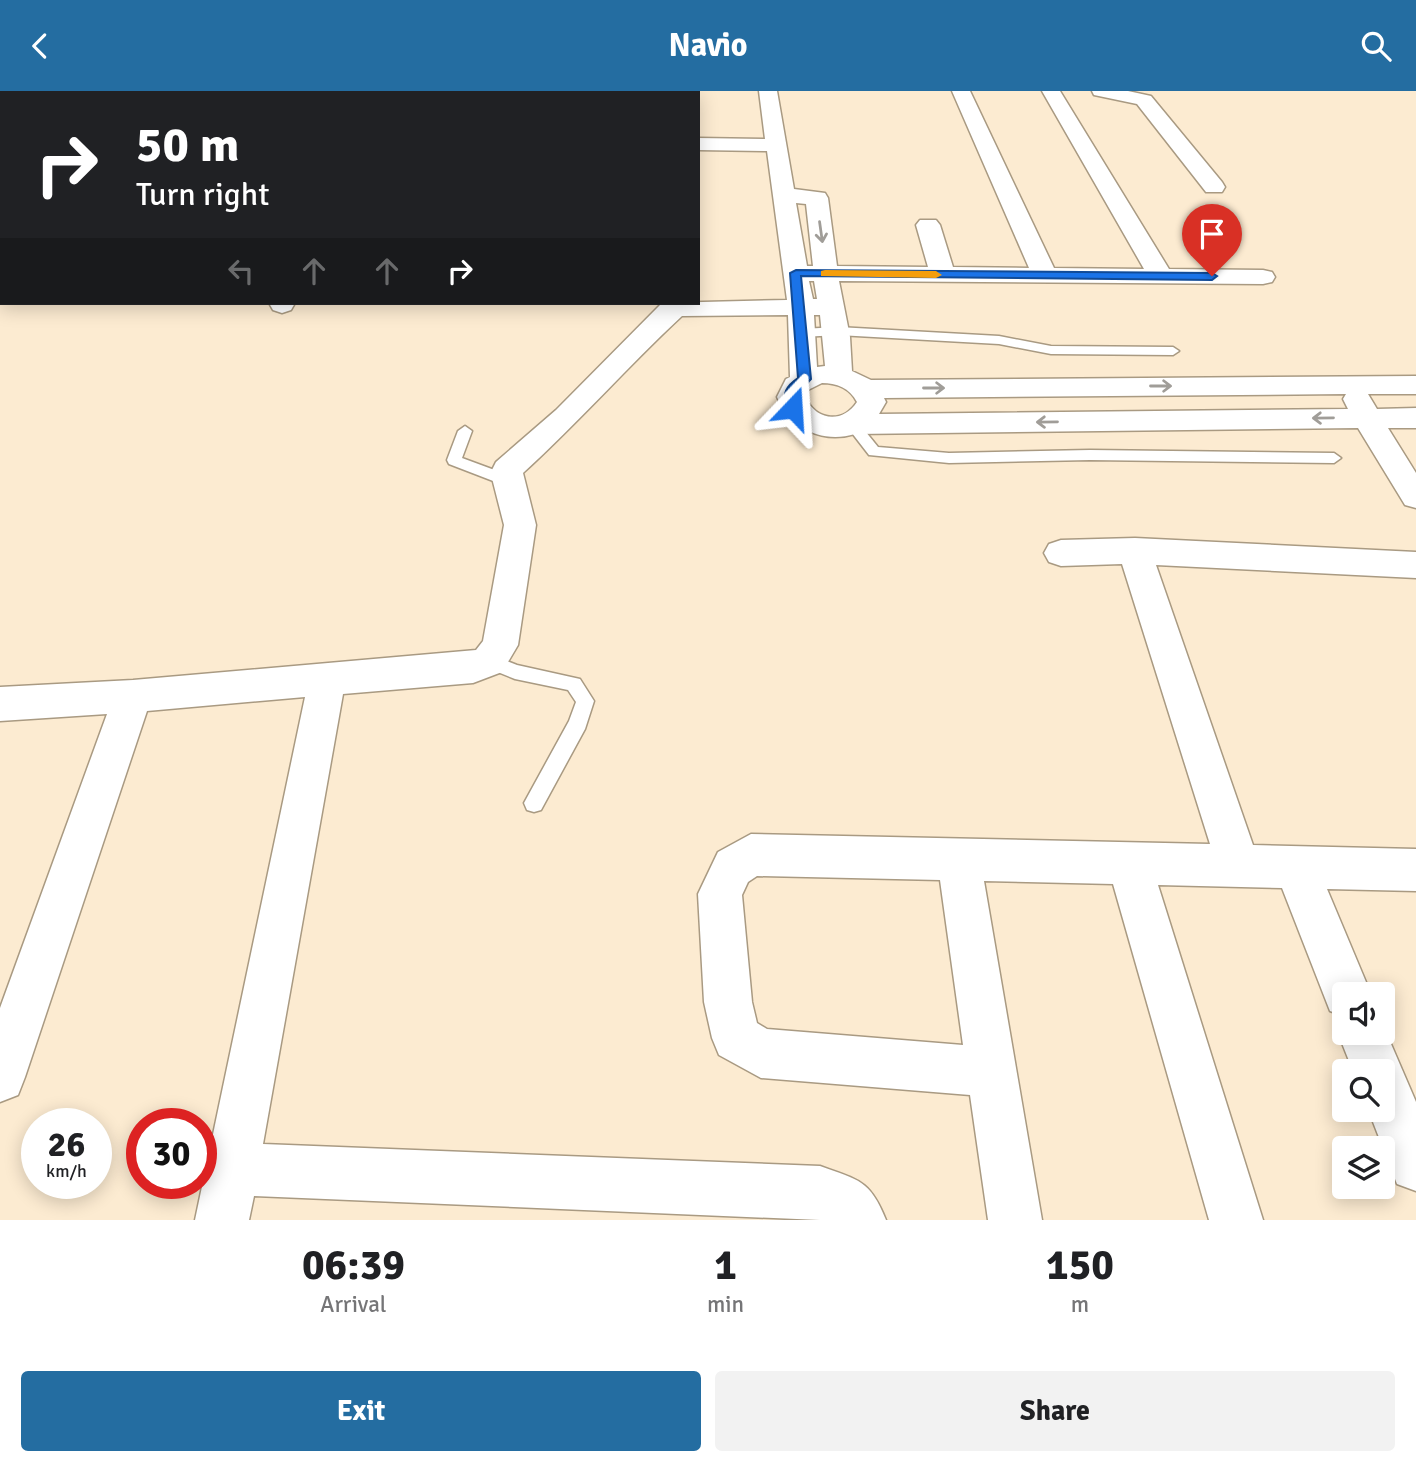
<!DOCTYPE html>
<style>
body{margin:0;font-family:Signika,sans-serif;background:#f2f2f2;color:#202124;height:100vh;display:flex;flex-direction:column;font-size:26px;white-space:nowrap}
*{box-sizing:border-box;margin:0}
p{font-size:23px;color:#757577}
.icon{flex:none;width:38px;height:38px;fill:none;stroke:currentColor;stroke-width:2;stroke-linecap:round;stroke-linejoin:round}
.map{position:relative;height:1129px;overflow:hidden}
.side{display:flex;flex-direction:column;background:#fff;flex:1}
.side>*{flex:none}
.guide{position:absolute;left:0px;top:0px;width:700px;height:214px;box-shadow:0 4px 18px #0003;background:#202124;color:#fff;overflow:hidden}
.fabs{position:absolute;left:1332px;top:891px;display:grid;gap:14px}
.fabs a{display:grid;place-items:center;width:63px;height:63px;border-radius:7px;background:#fff;box-shadow:0 4px 18px #0003;font-size:35px}
.speed{position:absolute;left:21px;top:1017px;display:flex;gap:14px;font-size:35px;font-weight:700;text-align:center}
.speed>*{display:grid;place-content:center;width:91px;height:91px;border-radius:50%;background:#fff;box-shadow:0 4px 18px #0003;line-height:1}
.speed small{font-size:18px;font-weight:400}
.speed .limit{border:10px solid #d22;background:#fff;color:#111}
.pin{position:absolute;display:grid;place-items:center;width:60px;height:60px;color:#fff;margin:-72px -30px;border-radius:50% 50% 50% 0;rotate:-45deg;box-shadow:0 0 7px #0007}
.pin .icon{rotate:45deg}
.me{position:absolute;width:77px;margin:-38px;rotate:20deg;stroke-linejoin:round;filter:drop-shadow(0 0 5px #0008)}
.turn{display:flex;align-items:center;gap:24px;height:147px;padding:0 21px;font-size:32px}
.turn .icon{width:91px;height:91px;stroke-width:2.5}
.turn b{display:block;font-size:49px;line-height:60px}
.lanes{display:flex;align-items:center;height:66px;padding:0 21px;background:#0003;justify-content:center;gap:35px;direction:ltr}
.lanes .off{opacity:.35}
.eta{display:flex;justify-content:space-evenly;align-items:center;height:119px;text-align:center}
.eta b{font-size:42px;font-weight:700;line-height:49px}
.button{display:flex;gap:14px;margin-top:auto;padding:14px 21px}
.button a{flex:1;height:80px;border-radius:7px;background:#246da1;color:#fff;font-size:28px;font-weight:700;line-height:80px;text-align:center}
.button a+a{background:#f2f2f2;color:#202124}
header{display:flex;justify-content:space-between;align-items:center;height:91px;padding:0 21px;background:#246da1;color:#fff;font-size:32px;font-weight:700}
.map>svg:first-child{display:block}
</style>
<header><svg class="icon" aria-label="back" viewBox="0 0 24 24"><path d="M15 5l-7 7 7 7"/></svg>Navio<svg class="icon" aria-label="search" viewBox="0 0 24 24"><circle cx="10" cy="10" r="6"/><path d="M15 15l6 6"/></svg></header>
<div class="map">
<svg width="1416" height="1129" viewBox="0 0 1416 1129">
<rect width="100%" height="100%" fill="#fcebd1"/>
<g fill="none" stroke-linecap="round" stroke-linejoin="round">
<defs>
<g id="lane">
<path d="M838,236L999,245L1051,255L1173,256L1179,260L1173,264L1051,263L999,253L838,244L802,246L796,242L802,238Z"/>
<path d="M852,328L857,330L878,356L949,362L1090,359L1334,362L1341,367L1334,372L1090,369L949,372L869,364L845,333Z"/>
<path d="M465,335L472,340L462,367L511,385L513,389L511,393H501L449,373L447,369L458,340Z"/>
<path d="M489,563L517,574L580,588L594,610L585,638L541,719L534,721L527,719L524,712L569,630L576,611L568,599L515,588L483,575L480,570L483,565Z"/>
</g>
<g id="street">
<path d="M177,0H195L176,2Z"/>
<path d="M423,0H441L422,2Z"/>
<rect x="665" y="0" width="18" height="2"/>
<path d="M759,0H777L794,98L825,102L828,107L837,175L928,176L916,134L920,129H936L940,134L953,176L1029,177L952,0H970L1054,177L1144,178L1042,0H1060L1169,178L1263,179L1272,181L1275,186L1272,191L1263,193L839,190L850,246L852,280L871,289L1416,285V303H1368L1377,318L1416,317V337H1388L1416,382V417L1405,414L1358,337L855,343C822,353 790,337 777,306L786,288L790,286L788,224L682,225C627,276 578,332 523,382L536,434L518,554L502,581L473,592L343,603L263,1053L820,1075C859,1089 870,1089 886,1129H820L254,1105L249,1129H195L305,606L147,620L25,986L18,1004L0,1011V917L107,623L0,630V596L133,589L476,559L483,550L504,434L492,387V379L496,371L556,319L662,212L787,209L767,60L698,59V47L765,48ZM796,112L806,113L813,175H807ZM809,190H814L817,208H813ZM814,224H820L825,275L817,276ZM822,292C836,292 850,297 857,311C843,332 817,331 805,306L808,299ZM1346,303L1343,308L1348,318L879,323L886,311L884,307Z"/>
<path d="M1092,0H1128L1151,5L1222,91L1225,96L1222,101H1206L1137,13L1094,4Z"/>
<rect x="0" y="6" width="2" height="12"/>
<rect x="0" y="53" width="2" height="12"/>
<path d="M2,109V124L0,125V110Z"/>
<rect x="0" y="186" width="2" height="16"/>
<path d="M269,212H295L291,219L282,222L273,219Z"/>
<path d="M1135,447L1416,461V487L1156,474L1253,754L1416,758V800L1327,798L1371,903H1344V925L1330,920L1282,797L1158,794L1263,1129H1209L1113,793L984,790L1042,1129H988L970,1004L761,987L719,964L712,947L704,911L698,803L718,761L751,743L1210,753L1122,473L1061,475L1049,471L1044,462L1049,453L1061,449ZM757,785L940,789L963,954L767,938L757,932L752,911L742,804L748,791Z"/>
<path d="M1344,927V942H1382V932L1416,1011V1100L1397,1093L1368,1018H1382V980H1353L1338,942Z"/>
</g>
</defs>
<use href="#lane" stroke="#a99a82" stroke-width="3"/>
<use href="#street" stroke="#a99a82" stroke-width="3"/>
<use href="#lane" fill="#fff" fill-rule="evenodd"/>
<use href="#street" fill="#fff" fill-rule="evenodd"/>
</g>
<defs><path id="oneway-shaft" d="M-6 0H5M1.5-3L5.5 0L1.5 3" fill="none" stroke-width="1.6" stroke-linecap="round" stroke-linejoin="round" transform="scale(1.75)"/></defs>
<g stroke="#a09d98">
<use href="#oneway-shaft" transform="translate(821 141) rotate(82)"/>
<use href="#oneway-shaft" transform="translate(1161 295)"/>
<use href="#oneway-shaft" transform="translate(934 297)"/>
<use href="#oneway-shaft" transform="translate(1323 327) rotate(179)"/>
<use href="#oneway-shaft" transform="translate(1047 331) rotate(179)"/>
</g>
<path fill="#1a73e8" stroke="#114b97" stroke-width="2" d="M796,179L1212,182L1217,185L1212,189L801,185L811,288C801,299 794,301 799,317L793,322L786,317C782,303 786,295 798,287L790,182Z"/>
<path fill="#f59e0b" d="M825,179L936,180L942,184L936,187L821,185V180Z"/>
</svg>
<div class="fabs">
<a><svg class="icon" aria-label="sound" viewBox="0 0 24 24"><path d="M4 9h4l5-4v14l-5-4H4zM17 9q2 3 0 6"/></svg></a>
<a><svg class="icon" aria-label="search" viewBox="0 0 24 24"><circle cx="10" cy="10" r="6"/><path d="M15 15l6 6"/></svg></a>
<a><svg class="icon" aria-label="layers" viewBox="0 0 24 24"><path d="M12 4l9 5-9 5-9-5zM3 14l9 5 9-5"/></svg></a>
</div>
<div class="speed"><div>26<small>km/h</small></div><div class="limit">30</div></div>
<div class="pin" style="left:1212px;top:185px;background:#d93025"><svg class="icon" aria-label="arrive" viewBox="0 0 24 24"><path d="M6 21V4h12l-3 4 3 4H6"/></svg></div>
<svg class="me" style="left:793px;top:317px" viewBox="-20 -20 40 40"><path d="M0-17L14 15 0 8-14 15z" fill="#1a73e8" stroke="#fff" stroke-width="4"/></svg>
<div class="guide">
<div class="turn"><svg class="icon" aria-label="right" viewBox="0 0 24 24"><path d="M7 20v-9h11M14 6l5 5-5 5"/></svg><div><b>50 m</b>Turn right</div></div>
<div class="lanes"><svg class="icon off" aria-label="left" viewBox="0 0 24 24"><path d="M17 20v-9H6M10 6l-5 5 5 5"/></svg><svg class="icon off" aria-label="ahead" viewBox="0 0 24 24"><path d="M12 20V5M6 11l6-6 6 6"/></svg><svg class="icon off" aria-label="ahead" viewBox="0 0 24 24"><path d="M12 20V5M6 11l6-6 6 6"/></svg><svg class="icon" aria-label="right" viewBox="0 0 24 24"><path d="M7 20v-9h11M14 6l5 5-5 5"/></svg></div>
</div>
</div>
<section class="side">
<div class="eta">
<div><b>06:39</b><p>Arrival</p></div>
<div><b>1</b><p>min</p></div>
<div><b>150</b><p>m</p></div>
</div>
<div class="button"><a>Exit</a><a>Share</a></div>
</section>
